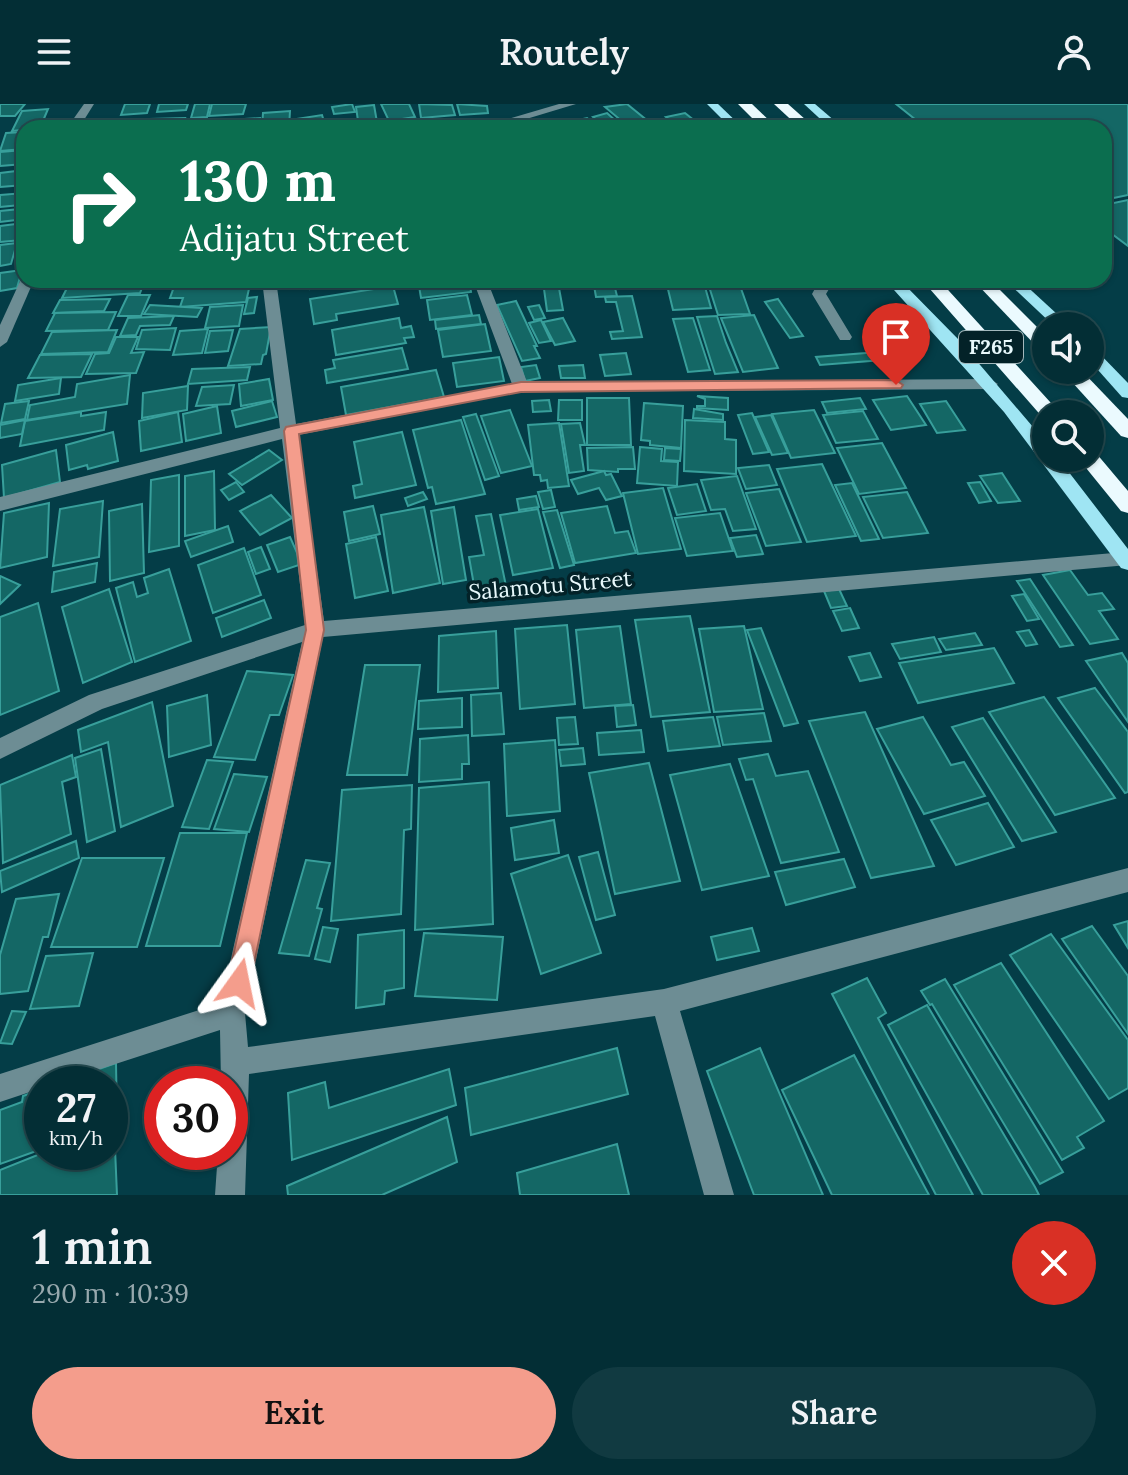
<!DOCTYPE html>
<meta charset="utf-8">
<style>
body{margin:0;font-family:Lora,serif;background:#113a41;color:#f1f3f6;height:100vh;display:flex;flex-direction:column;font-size:30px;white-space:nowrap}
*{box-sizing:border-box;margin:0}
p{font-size:26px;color:#97a8ad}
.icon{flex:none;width:44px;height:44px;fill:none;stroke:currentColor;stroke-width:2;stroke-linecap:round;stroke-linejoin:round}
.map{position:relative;height:1091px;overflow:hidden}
.drawer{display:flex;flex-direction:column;background:#032e35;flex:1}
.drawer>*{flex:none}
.top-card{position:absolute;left:16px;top:16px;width:1096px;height:168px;border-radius:24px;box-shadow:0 2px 6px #0004,0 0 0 2px #244a50;background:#0b6e4f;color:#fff;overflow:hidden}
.fabs{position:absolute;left:1032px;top:208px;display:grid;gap:16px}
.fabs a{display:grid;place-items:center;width:72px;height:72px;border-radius:50%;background:#032e35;box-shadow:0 2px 6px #0004,0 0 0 2px #244a50;font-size:40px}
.speed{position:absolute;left:24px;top:962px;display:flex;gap:16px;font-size:40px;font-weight:700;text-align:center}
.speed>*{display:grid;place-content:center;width:104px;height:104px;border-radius:50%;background:#032e35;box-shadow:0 2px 6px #0004,0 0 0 2px #244a50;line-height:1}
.speed small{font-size:20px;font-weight:400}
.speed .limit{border:12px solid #d22;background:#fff;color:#111}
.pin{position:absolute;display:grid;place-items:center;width:68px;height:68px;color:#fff;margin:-82px -34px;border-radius:50% 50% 50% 0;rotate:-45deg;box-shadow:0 0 8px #0007}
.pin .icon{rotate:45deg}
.me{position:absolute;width:88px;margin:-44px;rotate:12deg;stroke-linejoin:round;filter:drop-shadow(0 0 6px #0008)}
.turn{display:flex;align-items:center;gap:28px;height:168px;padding:0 32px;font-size:36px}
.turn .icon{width:104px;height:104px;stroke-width:2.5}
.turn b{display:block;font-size:56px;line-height:68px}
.round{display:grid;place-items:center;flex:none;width:84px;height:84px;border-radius:42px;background:#113a41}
.summary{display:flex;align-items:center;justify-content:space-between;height:136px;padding:0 32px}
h1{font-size:48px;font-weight:600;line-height:60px}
.action{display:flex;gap:16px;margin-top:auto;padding:16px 32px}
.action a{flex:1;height:92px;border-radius:48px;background:#f49d8c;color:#111;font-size:32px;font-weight:600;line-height:92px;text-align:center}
.action a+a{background:#113a41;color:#f1f3f6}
header{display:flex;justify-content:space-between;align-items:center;height:104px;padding:0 32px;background:#032e35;font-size:36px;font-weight:600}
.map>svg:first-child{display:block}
</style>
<header><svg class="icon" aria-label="menu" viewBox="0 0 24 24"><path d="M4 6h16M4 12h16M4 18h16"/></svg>Routely<svg class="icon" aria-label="person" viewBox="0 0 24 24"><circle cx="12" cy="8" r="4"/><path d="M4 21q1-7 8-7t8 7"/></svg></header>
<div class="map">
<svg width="1128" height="1091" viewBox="0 0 1128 1091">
<rect width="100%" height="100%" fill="#043d47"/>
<g fill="#146765" stroke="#389f9b" stroke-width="2">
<path d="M0,0H25L15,12H0Z"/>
<path d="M125,0H150L147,9L121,11Z"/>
<path d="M159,0H188L186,6L157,8Z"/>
<path d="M195,0H210L207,13L191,14Z"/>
<path d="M212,0H246L243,10L209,12Z"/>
<path d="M352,0L355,8L334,10L332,3Z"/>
<path d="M381,0H409L415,13L389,17Z"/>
<path d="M419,0L452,1L455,11L421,14Z"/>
<path d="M457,0L487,2L488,9L460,11Z"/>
<path d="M627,0L654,22L630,24L605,3Z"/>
<path d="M896,0H1128V91L1104,96V24H926Z"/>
<path d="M374,1L378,24H359L356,3Z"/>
<path d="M48,5L40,24L12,27L22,7Z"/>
<path d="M290,7L289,24H262L263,9Z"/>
<path d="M607,9L618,19L603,22L593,13Z"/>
<path d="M685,9L700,21L680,24L666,13Z"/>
<path d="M322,11L326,24H298L296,15Z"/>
<path d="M185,14L181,24H107L112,16Z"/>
<path d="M260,14L258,24H243L245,15Z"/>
<path d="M587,14L599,24H566L561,20Z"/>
<path d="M415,15L423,24L395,22L404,20L402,17Z"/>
<path d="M24,28V45L0,47L6,29Z"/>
<path d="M24,46V60L0,62V48Z"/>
<path d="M24,61V81L0,83V69L16,67L19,62Z"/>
<path d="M24,89L20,101L0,103V91Z"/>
<path d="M1128,96V142L1104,124V101Z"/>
<path d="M20,105L16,116L0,118V107Z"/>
<path d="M24,119L22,136L0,138V122Z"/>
<path d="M17,139L11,160L0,162V141Z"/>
<path d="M22,166L17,184L0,187V169Z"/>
<path d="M71,176H145L140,189L62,194Z"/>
<path d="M251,176L246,198L180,203L183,194H170L175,180Z"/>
<path d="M307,176H350L310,185Z"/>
<path d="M418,176H469L471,188L421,194Z"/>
<path d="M530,176H562L563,177L536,184Z"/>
<path d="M593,176H613L617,192L596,193Z"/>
<path d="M703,176L711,204L673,206L666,177Z"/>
<path d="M707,176H738L750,210L718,211Z"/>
<path d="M393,182L398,200L336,210L337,216L314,220L310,195Z"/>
<path d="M559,184L563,206L547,207L544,185Z"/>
<path d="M128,191H150L141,212H118Z"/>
<path d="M467,191L472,211L430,216L427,196Z"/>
<path d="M632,192L642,233L612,235L610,228L623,227L616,198H606L605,193Z"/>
<path d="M257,193L254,209L244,210L248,194Z"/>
<path d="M110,195L104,207L53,209L60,196Z"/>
<path d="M778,195L803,232L790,234L765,198Z"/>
<path d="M516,197L537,242H534L540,254L522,257L497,201Z"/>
<path d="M150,201L202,204L197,213L144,210Z"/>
<path d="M243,201L239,222L205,224L210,203Z"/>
<path d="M539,201L545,214L534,216L528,203Z"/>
<path d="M116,208L108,226L46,227L55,209Z"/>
<path d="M479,211L481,220L436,225L435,216Z"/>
<path d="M754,211L778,264L743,268L721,214Z"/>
<path d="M174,212L170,221L140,222L136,231L120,232L128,214Z"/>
<path d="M717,212L726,239L738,268L715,270L697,213Z"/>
<path d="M399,214L401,224L411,222L414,233L404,234L406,239L336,251L332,226Z"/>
<path d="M563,214L575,237L555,241L543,218Z"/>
<path d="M693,214L710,266L688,268L673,215Z"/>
<path d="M541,216L551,237L539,239L529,219Z"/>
<path d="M485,220L491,247L443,253L438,226Z"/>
<path d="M271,223L266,250L263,251L261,260L228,262L240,225Z"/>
<path d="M176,224L170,246L136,245L142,226Z"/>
<path d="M208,225L202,249L173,251L180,227Z"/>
<path d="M117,226L108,248L41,250L52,228Z"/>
<path d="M233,226L228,247L205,249L210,227Z"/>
<path d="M116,233H138L131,249L144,248L136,269L86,270L95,250L109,249Z"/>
<path d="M402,244L408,265L327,279L325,266L335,264L333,256Z"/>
<path d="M891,247L895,255L820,261L816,253Z"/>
<path d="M626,249L631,270L605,272L600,251Z"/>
<path d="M92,250L81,273L28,274L40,251Z"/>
<path d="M499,253L504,277L457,283L453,259Z"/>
<path d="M536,261L540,274L525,277L521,263Z"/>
<path d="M583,261L585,274H561L559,262Z"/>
<path d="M250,263L247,276L188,280L192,265Z"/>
<path d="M436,266L444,293L346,311L341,283Z"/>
<path d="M130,271L127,300L27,316L30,301L75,293L77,280Z"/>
<path d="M61,274L59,290L15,297L18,281Z"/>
<path d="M269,275L273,296L241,302L239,280Z"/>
<path d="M234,281L230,300L196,302L202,283Z"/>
<path d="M188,282L187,306L142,314L143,289Z"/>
<path d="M697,292L728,294V306L697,304V302H705V295Z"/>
<path d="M907,292L926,321L891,326L873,296Z"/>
<path d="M587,294H629L631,341H587Z"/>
<path d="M860,294L866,305L827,309L822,298Z"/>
<path d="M549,296L551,307L533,308L532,297Z"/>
<path d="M559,296H582V316H558Z"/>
<path d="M29,297L25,315L1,319L5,300Z"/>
<path d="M272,297L277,313L236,323L232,307Z"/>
<path d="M946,297L965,326L937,329L920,300Z"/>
<path d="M644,299L683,302L681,344L650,341V337L641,336Z"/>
<path d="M217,302L221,329L186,337L183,310Z"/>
<path d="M694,305L723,310V316L693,314Z"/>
<path d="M510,306L532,362L501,369L481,312Z"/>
<path d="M814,306L835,349L791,354L772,310Z"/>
<path d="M863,307L878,335L836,339L823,311Z"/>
<path d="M81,308V312L106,308L104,326L20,342L25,317Z"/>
<path d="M178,308L182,338L141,347L139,317Z"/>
<path d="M752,309L769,348L753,350L738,311Z"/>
<path d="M476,310L499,372L485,376L463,313Z"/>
<path d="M771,311L788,349L772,351L755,313Z"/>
<path d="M25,316L22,330L0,334V321Z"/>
<path d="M461,316L485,390L436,400L432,383L428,384L413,326Z"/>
<path d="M685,316L725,318V335L736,336V370L684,367Z"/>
<path d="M559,319L569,382L548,384L547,376L541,377L540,371H534L528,321Z"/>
<path d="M580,319L585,341H580L584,367L569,369L561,320Z"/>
<path d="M113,328L118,357L88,365L87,361L69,366L66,341Z"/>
<path d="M402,328L416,381L355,394L353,382L362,380L354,338Z"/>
<path d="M882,339L906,384L859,390L837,344Z"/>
<path d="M633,343L635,365H618V368L588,366L587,344Z"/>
<path d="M640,343L662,345L661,357L678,358L677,382L637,379Z"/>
<path d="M665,344L681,345L680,357L664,356Z"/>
<path d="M56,346L60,378L4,394L2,361Z"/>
<path d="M269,346L282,356L242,381L229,370Z"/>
<path d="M822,360L856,432L807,438L777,365Z"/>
<path d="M769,361L777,381L746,385L738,364Z"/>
<path d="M214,367L215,426L185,432V372Z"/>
<path d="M604,367L606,371L611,370L622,392L606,396L599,384L578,390L571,376Z"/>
<path d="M1002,369L1020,397L998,399L980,372Z"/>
<path d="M179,371V442L149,448L151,376Z"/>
<path d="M737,372L756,425L733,427L725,405L711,406L701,376Z"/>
<path d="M236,378L244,388L229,396L221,386Z"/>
<path d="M980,378L991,397L979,399L968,379Z"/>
<path d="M852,379L879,435L861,437L835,381Z"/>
<path d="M697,380L706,407L677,411L668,384Z"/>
<path d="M663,384L681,445L638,450L623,389Z"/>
<path d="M779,385L801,438L766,442L746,389Z"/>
<path d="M551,386L555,403L543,405L538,388Z"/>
<path d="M423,388L427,395L408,402L405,394Z"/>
<path d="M907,388L928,429L883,434L863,393Z"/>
<path d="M271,391L292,414L260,431L240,407Z"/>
<path d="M536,392L539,403L519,406L517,395Z"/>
<path d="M103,397L99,453L53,462L60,405Z"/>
<path d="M49,399L47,453L0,464L4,409Z"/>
<path d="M142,400L144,469L110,477L109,407Z"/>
<path d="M373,402L380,430L349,437L344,408Z"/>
<path d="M607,402L615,429L628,427L636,449L575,459L561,409Z"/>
<path d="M424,403L440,479L393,489L381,411Z"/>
<path d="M454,403L466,476L443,480L431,407Z"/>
<path d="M538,405L553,464L513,471L500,411Z"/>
<path d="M557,406L574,461L560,464L543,408Z"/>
<path d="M720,409L733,447L687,452L675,414Z"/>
<path d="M491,410L506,482L475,487L469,453L484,451L476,412Z"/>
<path d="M228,422L233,438L191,453L185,437Z"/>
<path d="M756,431L763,450L737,453L730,434Z"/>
<path d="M290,433L302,460L278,468L267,441Z"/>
<path d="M376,433L388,487L355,494L346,440Z"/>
<path d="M261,443L270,465L256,470L248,448Z"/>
<path d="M244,444L261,491L213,509L198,461Z"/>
<path d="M97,459L95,478L52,488L54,468Z"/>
<path d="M169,465L191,537L135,558L116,484L133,478L137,493L148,489L144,474Z"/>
<path d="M1070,466L1088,491L1102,489L1114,505L1099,507L1118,535L1090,540L1043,471Z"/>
<path d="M0,472L20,481L0,500Z"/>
<path d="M1030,475L1073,541L1060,543L1017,477Z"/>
<path d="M109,485L132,558L83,579L62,503Z"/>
<path d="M839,485L847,502L831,504L824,487Z"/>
<path d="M1024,490L1039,515L1027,517L1012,492Z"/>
<path d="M264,496L271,514L222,533L216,514Z"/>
<path d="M38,499L59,587L0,611V513Z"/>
<path d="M850,504L859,524L842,527L833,507Z"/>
<path d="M690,512L710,608L651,613L635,516Z"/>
<path d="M567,521L575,600L520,605L515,525Z"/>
<path d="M620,522L631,600L584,604L576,526Z"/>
<path d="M744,522L763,605L714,608L699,525Z"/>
<path d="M761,524L798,619L784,622L747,526Z"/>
<path d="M1029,526L1037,540L1026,542L1017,528Z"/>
<path d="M496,527L498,584L438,588L439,532Z"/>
<path d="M975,529L982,541L946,546L939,535Z"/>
<path d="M934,533L941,548L900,555L892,540Z"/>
<path d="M994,544L1014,579L918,599L899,559Z"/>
<path d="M870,549L881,573L860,577L849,553Z"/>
<path d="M1122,549L1128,559V618L1086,557Z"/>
<path d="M365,561H420L407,671H347Z"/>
<path d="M247,567L293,571L279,611H270L255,656L214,653Z"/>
<path d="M1095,584L1128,628V688L1125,689L1058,594Z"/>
<path d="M501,589L504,630L472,632L471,591Z"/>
<path d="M207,591L211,641L169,653L167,602Z"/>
<path d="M1044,593L1115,694L1055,711L989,608Z"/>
<path d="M462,594V623L418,625L419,597Z"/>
<path d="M152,598L173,702L121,723L108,638L81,648L78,626Z"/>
<path d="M633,601L636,621L617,623L615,602Z"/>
<path d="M865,608L934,762L871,774L809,617Z"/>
<path d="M764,609L771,637L723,641L717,613Z"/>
<path d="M575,613L578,640L559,641L557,614Z"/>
<path d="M713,613L720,642L668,647L663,617Z"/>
<path d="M923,613L951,661L964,658L985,692L924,710L877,625Z"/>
<path d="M983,614L1056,728L1022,737L952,623Z"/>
<path d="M641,626L644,648L599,651L597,629Z"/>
<path d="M468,631L469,660H462V675L419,678L420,635Z"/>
<path d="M555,636L560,707L507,712L504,640Z"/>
<path d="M583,644L585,660L561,662L559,646Z"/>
<path d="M101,645L115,727L87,738L75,654Z"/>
<path d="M768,650L776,672L808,667L839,748L781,759L753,675L746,676L739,655Z"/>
<path d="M72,651L76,673L62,678L71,730L3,759L0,681Z"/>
<path d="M207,656L233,658L209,725L182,723Z"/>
<path d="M649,659L680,777L615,790L589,669Z"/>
<path d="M730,660L769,772L702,786L670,671Z"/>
<path d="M234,670L267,673L249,728L214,725Z"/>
<path d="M489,678L493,820L415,826L419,684Z"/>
<path d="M412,681L411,725L404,726L401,810L331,817L342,686Z"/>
<path d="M988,699L1014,743L956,761L931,716Z"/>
<path d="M554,716L559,749L515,756L511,724Z"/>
<path d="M180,729H247L220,842H146Z"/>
<path d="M76,737L79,754L2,788L0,767Z"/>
<path d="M598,748L615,811L596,816L579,753Z"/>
<path d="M568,751L601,849L541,870L511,770Z"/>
<path d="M82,754H164L137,843H51Z"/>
<path d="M844,755L855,783L786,801L775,768Z"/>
<path d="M306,756L330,759L317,804L322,805L309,852L279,849Z"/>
<path d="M59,790L48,833H43L28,887L0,890V851L16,795Z"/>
<path d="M1128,817V844L1114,821Z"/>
<path d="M1092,822L1128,872V930L1062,835Z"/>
<path d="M323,823L338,825L330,858L315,855Z"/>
<path d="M752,824L759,847L717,856L711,833Z"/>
<path d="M404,826V884L385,887L384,900L356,904L358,831Z"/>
<path d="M424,829L503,833L497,896L415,892Z"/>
<path d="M1051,830L1128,936V984L1109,995L1010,851Z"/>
<path d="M93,849L79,902L30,905L46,852Z"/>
<path d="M1001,859L1104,1017L1077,1033L1084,1044L1062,1056L954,881Z"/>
<path d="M867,874L886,909L878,914L973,1091H936L832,890Z"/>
<path d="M945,875L1063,1068L1040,1080L932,900L930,901L921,887Z"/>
<path d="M927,901L1035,1083L1039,1091H983L888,921Z"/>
<path d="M12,907L26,908L12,940L0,939Z"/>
<path d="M617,944L628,990L471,1031L465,984Z"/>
<path d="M760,944L823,1091H754L707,967Z"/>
<path d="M854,951L929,1091H832L782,986Z"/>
<path d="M116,959L117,1017L110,1020V980H56Z"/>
<path d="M449,965L456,1001L292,1056L288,989L325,978L329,1004Z"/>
<path d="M42,985V1045L0,1060V1006L22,998L23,992Z"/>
<path d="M447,1013L457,1058L382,1091H288L287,1082Z"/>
<path d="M114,1021L117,1091H0V1066L45,1048H110V1022Z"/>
<path d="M617,1040L629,1091H520L517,1069Z"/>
</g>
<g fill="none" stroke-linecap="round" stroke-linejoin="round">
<g fill="#6d8d94" fill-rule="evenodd">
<path d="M84,0H94L79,24H67Z"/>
<path d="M559,0H576L496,24H478Z"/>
<path d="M22,173L34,176L7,238L0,243V221Z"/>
<path d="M262,176H276L296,320L512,280L473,176H487L527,278L990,275L998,280L990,285L521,288L298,331L324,517L1125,448L1128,449V461L323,533L245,909L248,943L664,885L1128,764V788L680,907L734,1091H704L655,912L249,970L245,1091H215L218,1048H230V980H221L220,926L54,980H42V984L0,998V970L221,899L302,538L102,605L0,655V634L89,591L305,521L282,335L0,407V393L280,324Z"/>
<path d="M831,176H855L829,185L826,190L852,233L850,236H840L812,190L818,179Z"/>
</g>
<g fill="#9fe5f3" fill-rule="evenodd">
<path d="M707,0H718L743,24H731Z"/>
<path d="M804,0H815L843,24H830Z"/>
<path d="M885,176H900L958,235L1033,323L1046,339V354H1058L1128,445V466L1121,464L1004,308Z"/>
<path d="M1005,176H1020L1070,222H1054Z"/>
<path d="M1090,243L1095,245L1128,279V294L1122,293L1090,257Z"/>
</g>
<g fill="#ebfafe" fill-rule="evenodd">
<path d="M738,0H752L777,24H762Z"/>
<path d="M774,0H788L815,24H800Z"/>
<path d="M922,176H939L1061,310H1046L1044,315Z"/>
<path d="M973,176H990L1046,232V248L1040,246Z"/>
<path d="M1061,266H1081L1128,315V334L1121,332Z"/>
<path d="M1090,347L1096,349L1128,387V409L1121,407L1082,359L1079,354H1090Z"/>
</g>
</g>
<path fill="#f49d8c" stroke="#9f665b" stroke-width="2" d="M896,276L903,281L901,284L521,288L299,330L324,526L250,879L247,887L239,891L231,887L227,879L306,526L284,327L286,323L521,278Z"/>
<g text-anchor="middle" stroke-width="7" stroke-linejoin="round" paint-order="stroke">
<rect fill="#032228" stroke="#a3b8bc" stroke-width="2" x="959" y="227" width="64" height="32" rx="6"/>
<g font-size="20" font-weight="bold" fill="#e8f9fc">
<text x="991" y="250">F265</text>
</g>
<g font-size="22" fill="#e8f9fc" stroke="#032228">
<text transform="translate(550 481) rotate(-5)" y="8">Salamotu Street</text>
</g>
</g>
</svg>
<div class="fabs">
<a><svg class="icon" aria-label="sound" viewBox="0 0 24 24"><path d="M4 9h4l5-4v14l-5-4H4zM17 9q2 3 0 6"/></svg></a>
<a><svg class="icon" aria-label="search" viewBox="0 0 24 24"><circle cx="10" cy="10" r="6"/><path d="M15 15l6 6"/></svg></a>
</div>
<div class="speed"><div>27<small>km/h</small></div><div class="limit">30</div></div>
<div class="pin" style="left:896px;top:281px;background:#d93025"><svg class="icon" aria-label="arrive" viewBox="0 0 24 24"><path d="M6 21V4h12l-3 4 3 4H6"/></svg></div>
<svg class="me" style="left:239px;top:879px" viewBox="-20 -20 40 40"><path d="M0-17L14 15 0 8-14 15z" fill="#f49d8c" stroke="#fff" stroke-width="4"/></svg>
<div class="top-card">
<div class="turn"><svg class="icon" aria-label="right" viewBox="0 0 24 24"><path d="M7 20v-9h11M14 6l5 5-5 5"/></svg><div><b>130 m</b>Adijatu Street</div></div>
</div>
</div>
<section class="drawer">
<div class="summary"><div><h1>1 min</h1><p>290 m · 10:39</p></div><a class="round" style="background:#d93025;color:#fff"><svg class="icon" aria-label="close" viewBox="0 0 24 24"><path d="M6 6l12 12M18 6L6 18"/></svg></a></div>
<div class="action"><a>Exit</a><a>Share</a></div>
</section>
